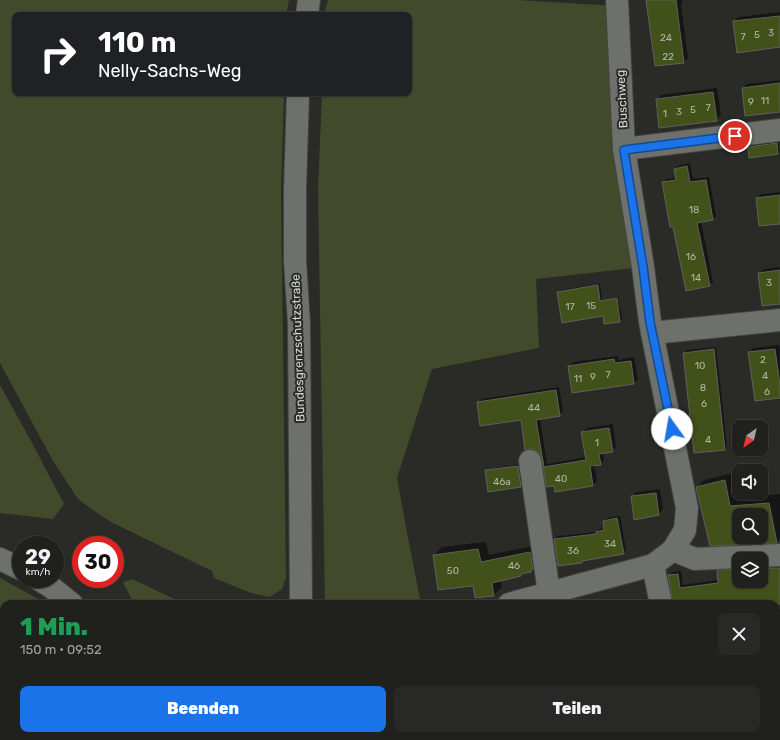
<!DOCTYPE html>
<html lang="de">
<meta charset="utf-8">
<style>
body{margin:0;font-family:Rubik,sans-serif;background:#282826;color:#f1f3f6;height:100vh;display:flex;flex-direction:column;font-size:15px;white-space:nowrap}
*{box-sizing:border-box;margin:0}
p{font-size:13px;color:#a2a3a4}
.icon{flex:none;width:22px;height:22px;fill:none;stroke:currentColor;stroke-width:2;stroke-linecap:round;stroke-linejoin:round}
.map{position:relative;flex:1;overflow:hidden}
.side{position:absolute;left:0px;top:600px;width:780px;height:140px;display:flex;flex-direction:column;background:#20201d;border-radius:12px 12px 0 0;box-shadow:0 1px 3px #0004,0 0 0 1px #3d3e3b}
.side>*{flex:none}
.hud{position:absolute;left:12px;top:12px;width:400px;height:84px;border-radius:8px;box-shadow:0 1px 3px #0004,0 0 0 1px #3d3e3b;background:#202124;color:#fff;overflow:hidden}
.needle{width:26px;rotate:214deg}
.controls{position:absolute;left:732px;top:420px;display:grid;gap:8px}
.controls a{display:grid;place-items:center;width:36px;height:36px;border-radius:8px;background:#20201d;box-shadow:0 1px 3px #0004,0 0 0 1px #3d3e3b;font-size:20px}
.speed{position:absolute;left:12px;top:536px;display:flex;gap:8px;font-size:20px;font-weight:700;text-align:center}
.speed>*{display:grid;place-content:center;width:52px;height:52px;border-radius:50%;background:#20201d;box-shadow:0 1px 3px #0004,0 0 0 1px #3d3e3b;line-height:1}
.speed small{font-size:10px;font-weight:400}
.speed .limit{border:6px solid #d22;background:#fff;color:#111}
.pin{position:absolute;display:grid;place-items:center;width:34px;height:34px;color:#fff;margin:-17px;border:2px solid #fff;border-radius:50%;box-shadow:0 1px 4px #0007}
.me{position:absolute;width:44px;margin:-22px;rotate:347deg;stroke-linejoin:round;filter:drop-shadow(0 0 3px #0008)}
.turn{display:flex;align-items:center;gap:14px;height:84px;padding:0 20px;font-size:18px}
.turn .icon{width:52px;height:52px;stroke-width:2.5}
.turn b{display:block;font-size:28px;line-height:34px}
.round{display:grid;place-items:center;flex:none;width:42px;height:42px;border-radius:8px;background:#282826}
.head{display:flex;align-items:center;justify-content:space-between;height:68px;padding:0 20px}
h1{font-size:24px;font-weight:800;line-height:30px;color:#1e9e55}
.button{display:flex;gap:8px;margin-top:auto;padding:8px 20px}
.button a{flex:1;height:46px;border-radius:8px;background:#1a73e8;color:#fff;font-size:16px;font-weight:800;line-height:46px;text-align:center}
.button a+a{background:#282826;color:#f1f3f6}
.map>svg:first-child{display:block}
</style>
<div class="map">
<svg width="780" height="740" viewBox="0 0 780 740">
<rect width="100%" height="100%" fill="#2a2b27"/>
<g fill="#414b2b">
<path d="M0,0H289L286,15H15V93H284L281,192L286,577L282,589L270,597L251,593L214,578L212,571L113,523L100,515L78,499L53,461L0,363Z"/>
<path d="M328,0H517L617,6L643,267L536,279L539,348L432,369L397,478L407,533L421,604H325L318,189L322,93H409V15H324Z"/>
<path d="M0,385L31,441L64,504L53,519L0,513Z"/>
<path d="M0,578L38,599L40,604H4V665H0Z"/>
<path d="M132,579L185,604H134L123,582Z"/>
<path d="M199,736H275V740H201Z"/>
</g>
<g fill="#0007" fill-rule="evenodd">
<path d="M647,0H683L681,4L688,58L683,62Z"/>
<path d="M780,12V46L734,21L739,17Z"/>
<path d="M780,80V111L743,88L747,84Z"/>
<path d="M717,88L721,115L716,120L657,99L661,95Z"/>
<path d="M778,142L780,151L778,153L750,157L749,147L751,145Z"/>
<path d="M690,163L693,179L709,177L716,216L712,219L701,221L713,282L709,285L674,226L663,183L666,179L676,178L675,169L678,166Z"/>
<path d="M780,192V223L757,198L761,194Z"/>
<path d="M780,267V303L759,273L764,269Z"/>
<path d="M600,284L602,300L618,297L622,319L620,321L604,315L558,292L560,290Z"/>
<path d="M779,345L780,350V397L749,352L753,348Z"/>
<path d="M716,347L727,446L725,449L684,353L687,350Z"/>
<path d="M618,356V360L634,357L638,379L634,383L569,366L573,362Z"/>
<path d="M559,387L563,411L559,415L540,418L547,464L586,457L583,432L587,428L613,424L616,447L612,451L603,453L604,460L600,464H594L597,481L593,485H555L547,486L543,459L522,419L478,403L482,399Z"/>
<path d="M520,464L523,484L521,486L486,471L488,469Z"/>
<path d="M733,473L738,498L780,494V539L777,542L711,545L697,487L704,480ZM739,515H761V537H739Z"/>
<path d="M660,489L663,509L659,514L632,497L636,492Z"/>
<path d="M620,516L626,550L623,553L584,560L582,562L555,539L558,536L597,532L600,529L605,528L604,521L607,518Z"/>
<path d="M486,542L489,555L538,545V563L531,571L524,572L521,576L500,580L502,587L494,595L476,597L474,585L434,555L442,547Z"/>
<path d="M761,565H780V623H776V604H674L669,576L672,572L681,571L683,585L718,580V571L721,567H739V581H761Z"/>
<path d="M646,598L647,604H615Z"/>
<path d="M0,681H4V736H143V740H0Z"/>
<path d="M491,736H568V737L566,739L554,740H491Z"/>
<path d="M634,736H671L672,740H632Z"/>
<path d="M708,736H744L746,737L747,740H709Z"/>
</g>
<g fill="#42511a" stroke="#5f605c" fill-rule="evenodd">
<path d="M646,0H676L684,63L655,66Z"/>
<path d="M780,16V47L737,53L733,21Z"/>
<path d="M780,83V112L745,116L742,88Z"/>
<path d="M713,92L717,121L659,128L656,99Z"/>
<path d="M777,143L778,154L749,158L748,147Z"/>
<path d="M687,166L690,182L706,180L713,220L697,223L710,286L686,291L673,227H670L662,182L676,180L674,169Z"/>
<path d="M780,195V224L759,226L756,198Z"/>
<path d="M780,270V304L762,306L758,273Z"/>
<path d="M598,285L600,301L617,298L620,322L604,324L603,316L562,323L557,292Z"/>
<path d="M714,349L725,450L694,453L683,353Z"/>
<path d="M775,349L780,385V398L755,401L748,352Z"/>
<path d="M614,359L615,363L631,361L634,384L572,393L568,366Z"/>
<path d="M556,390L560,416L536,420L544,467L586,460L581,432L609,428L613,452L599,454L601,465L590,466L593,486L555,492L554,486L546,487L542,459L540,454L534,449H529L525,450L521,420L480,426L477,402Z"/>
<path d="M518,466L521,487L488,492L485,470Z"/>
<path d="M725,480L730,506L769,503L777,543L710,546L696,487ZM739,515H761V537H739Z"/>
<path d="M656,493L659,515L634,520L631,496Z"/>
<path d="M617,518L624,554L582,561V563L558,566L554,539L596,534V532L604,530L603,521Z"/>
<path d="M478,549L481,562L530,552L533,569H531V572L521,574V576L492,583L494,596L475,598L473,586L438,590L433,555Z"/>
<path d="M761,568H780V604H673L668,575L678,574L680,588L718,583L717,570L739,569V581H761Z"/>
</g>
<g fill="none" stroke-linecap="round" stroke-linejoin="round">
<defs>
<g id="minor">
<path d="M617,0L624,149L643,267L650,322L687,508L685,530L673,550"/>
<path d="M307,15L309,0"/>
<path d="M298,93L295,189V261L299,324L301,604"/>
<path d="M624,149L780,130"/>
<path d="M652,333L780,320"/>
<path d="M530,461L549,593"/>
<path d="M0,559L21,569"/>
<path d="M653,565L661,604"/>
<path d="M38,579L51,587L72,604"/>
<path d="M509,604L653,565L673,550L695,559L780,555"/>
<path d="M164,736L166,740"/>
<path d="M309,736L310,740"/>
<path d="M688,736L689,740"/>
</g>
</defs>
<use href="#minor" stroke="#454643" stroke-width="24"/>
<use href="#minor" stroke="#6e706c" stroke-width="22"/>
</g>
<g fill="none" stroke-linecap="round" stroke-linejoin="round">
<defs>
<path id="route" d="M672,429L650,322L643,267L624,150L735,136"/>
</defs>
<use href="#route" stroke="#114b97" stroke-width="10"/>
<use href="#route" stroke="#1a73e8" stroke-width="7"/>
</g>
<g text-anchor="middle" stroke-width="4" stroke-linejoin="round" paint-order="stroke">
<g font-size="10" fill="#b2b7a7">
<text x="771" y="36">3</text>
<text x="757" y="38">5</text>
<text x="743" y="40">7</text>
<text x="666" y="41">24</text>
<text x="668" y="60">22</text>
<text x="765" y="104">11</text>
<text x="751" y="105">9</text>
<text x="708" y="111">7</text>
<text x="693" y="113">5</text>
<text x="679" y="115">3</text>
<text x="665" y="117">1</text>
<text x="694" y="213">18</text>
<text x="691" y="260">16</text>
<text x="696" y="281">14</text>
<text x="769" y="286">3</text>
<text x="591" y="309">15</text>
<text x="570" y="310">17</text>
<text x="763" y="363">2</text>
<text x="700" y="369">10</text>
<text x="608" y="378">7</text>
<text x="765" y="379">4</text>
<text x="593" y="380">9</text>
<text x="578" y="382">11</text>
<text x="703" y="391">8</text>
<text x="767" y="395">6</text>
<text x="704" y="407">6</text>
<text x="534" y="411">44</text>
<text x="708" y="443">4</text>
<text x="597" y="446">1</text>
<text x="561" y="482">40</text>
<text x="502" y="485">46a</text>
<text x="610" y="547">34</text>
<text x="573" y="554">36</text>
<text x="514" y="569">46</text>
<text x="453" y="574">50</text>
</g>
<g font-size="12" fill="#d8d9d6" stroke="#2a2b27">
<text transform="translate(622 99) rotate(-93)" y="4">Buschweg</text>
<text transform="translate(298 348) rotate(-92)" y="4">Bundesgrenzschutzstraße</text>
</g>
</g>
</svg>
<div class="controls">
<a><svg class="needle" viewBox="-14 -14 28 28"><path d="M0-13l5 13h-10z" fill="#e53935"/><path d="M0 13l5-13h-10z" fill="#a2a3a4"/></svg></a>
<a><svg class="icon" aria-label="sound" viewBox="0 0 24 24"><path d="M4 9h4l5-4v14l-5-4H4zM17 9q2 3 0 6"/></svg></a>
<a><svg class="icon" aria-label="search" viewBox="0 0 24 24"><circle cx="10" cy="10" r="6"/><path d="M15 15l6 6"/></svg></a>
<a><svg class="icon" aria-label="layers" viewBox="0 0 24 24"><path d="M12 4l9 5-9 5-9-5zM3 14l9 5 9-5"/></svg></a>
</div>
<div class="speed"><div>29<small>km/h</small></div><div class="limit">30</div></div>
<div class="pin" style="left:735px;top:136px;background:#d93025"><svg class="icon" aria-label="arrive" viewBox="0 0 24 24"><path d="M6 21V4h12l-3 4 3 4H6"/></svg></div>
<svg class="me" style="left:672px;top:429px" viewBox="-20 -20 40 40"><circle r="19" fill="#fff"/><path d="M0-13L10 11 0 6-10 11z" fill="#1a73e8"/></svg>
<div class="hud">
<div class="turn"><svg class="icon" aria-label="right" viewBox="0 0 24 24"><path d="M7 20v-9h11M14 6l5 5-5 5"/></svg><div><b>110 m</b>Nelly-Sachs-Weg</div></div>
</div>
<section class="side">
<div class="head"><div><h1>1 Min.</h1><p>150 m · 09:52</p></div><a class="round"><svg class="icon" aria-label="close" viewBox="0 0 24 24"><path d="M6 6l12 12M18 6L6 18"/></svg></a></div>
<div class="button"><a>Beenden</a><a>Teilen</a></div>
</section>
</div>
